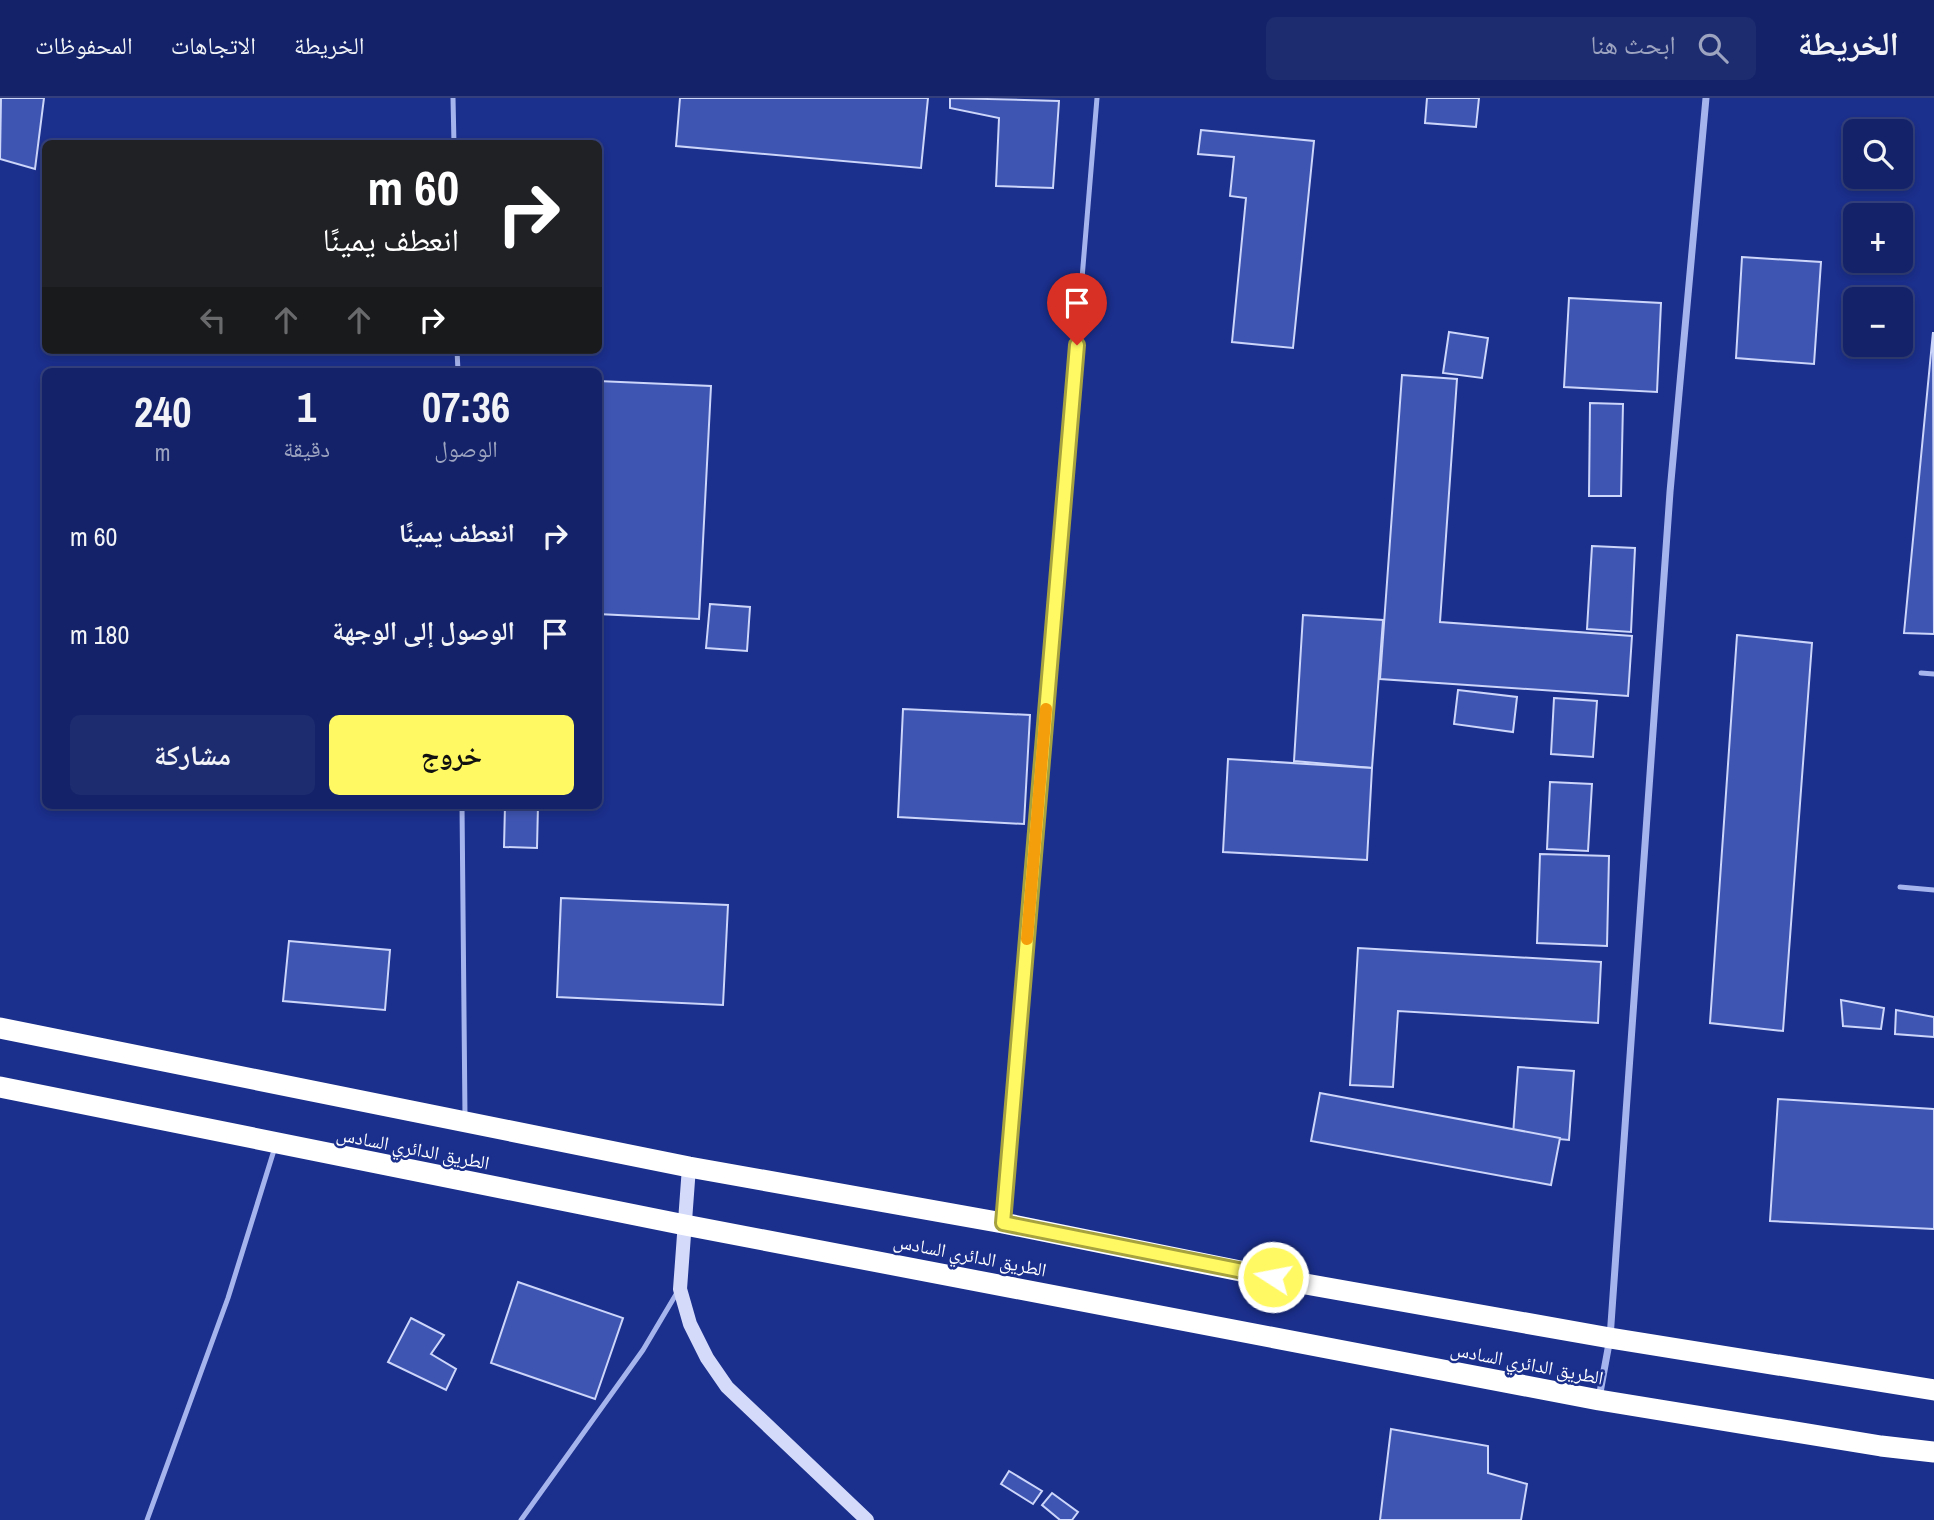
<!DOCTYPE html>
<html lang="ar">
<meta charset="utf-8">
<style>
body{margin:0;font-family:"Archivo Narrow","Noto Naskh Arabic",sans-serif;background:#1d2b6f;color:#f1f3f6;direction:rtl;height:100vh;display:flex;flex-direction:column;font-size:26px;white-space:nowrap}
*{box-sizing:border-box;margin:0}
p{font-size:23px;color:#9da4c0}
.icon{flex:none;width:38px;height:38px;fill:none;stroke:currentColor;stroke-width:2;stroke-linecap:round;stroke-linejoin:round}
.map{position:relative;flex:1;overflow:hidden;direction:ltr}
.drawer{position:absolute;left:42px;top:270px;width:560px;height:441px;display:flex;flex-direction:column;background:#142369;border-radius:10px;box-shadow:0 4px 10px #0003,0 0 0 2px #33407d;direction:rtl}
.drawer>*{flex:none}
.hud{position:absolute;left:42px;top:42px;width:560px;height:214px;border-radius:10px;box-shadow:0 4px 10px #0003,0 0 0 2px #33407d;direction:rtl;background:#202124;color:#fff;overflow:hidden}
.buttons{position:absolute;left:1843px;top:21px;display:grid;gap:14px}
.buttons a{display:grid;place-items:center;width:70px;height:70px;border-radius:10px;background:#142369;box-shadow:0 4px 10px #0003,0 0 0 2px #33407d;font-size:35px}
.pin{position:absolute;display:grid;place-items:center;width:60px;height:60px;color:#fff;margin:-72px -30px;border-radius:50% 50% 50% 0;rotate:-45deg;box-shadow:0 0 7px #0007}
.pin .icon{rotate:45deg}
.me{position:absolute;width:77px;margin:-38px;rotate:281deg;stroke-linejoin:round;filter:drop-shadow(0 0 5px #0008)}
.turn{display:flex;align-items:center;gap:24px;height:147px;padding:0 28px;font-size:32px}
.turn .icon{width:91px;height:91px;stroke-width:2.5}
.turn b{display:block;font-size:49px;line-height:60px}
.lanes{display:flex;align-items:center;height:66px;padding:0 28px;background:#0003;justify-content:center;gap:35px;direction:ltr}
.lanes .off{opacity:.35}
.eta{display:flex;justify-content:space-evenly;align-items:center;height:119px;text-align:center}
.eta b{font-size:42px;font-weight:700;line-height:49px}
.action{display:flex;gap:14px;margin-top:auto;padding:14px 28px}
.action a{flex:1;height:80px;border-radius:10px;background:#fff963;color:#111;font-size:28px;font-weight:700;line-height:80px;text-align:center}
.action a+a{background:#1d2b6f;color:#f1f3f6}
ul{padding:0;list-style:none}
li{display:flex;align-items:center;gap:21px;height:98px;padding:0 28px}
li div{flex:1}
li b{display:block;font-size:26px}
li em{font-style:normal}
header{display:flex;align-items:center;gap:42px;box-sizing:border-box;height:98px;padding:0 35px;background:#142369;border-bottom:2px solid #33407d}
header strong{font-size:33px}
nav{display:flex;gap:38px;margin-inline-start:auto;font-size:24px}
.search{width:490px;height:63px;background:#1d2b6f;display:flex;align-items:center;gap:18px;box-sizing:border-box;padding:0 24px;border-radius:10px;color:#9da4c0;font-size:26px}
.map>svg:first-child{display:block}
</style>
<header>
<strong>الخريطة</strong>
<div class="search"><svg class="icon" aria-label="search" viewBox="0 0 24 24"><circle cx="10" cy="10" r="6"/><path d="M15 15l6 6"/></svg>ابحث هنا</div>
<nav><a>الخريطة</a><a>الاتجاهات</a><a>المحفوظات</a></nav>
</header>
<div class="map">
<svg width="1934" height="1422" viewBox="0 0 1934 1422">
<rect width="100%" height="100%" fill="#1b2f8c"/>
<g fill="#3f55b2" stroke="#ccd5fa" stroke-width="2">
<path d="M1,0H44L35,71L0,61Z"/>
<path d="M680,0H928L921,70L676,48Z"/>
<path d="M950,0L1059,3L1053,90L996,88L999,20L950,10Z"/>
<path d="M1427,0H1479L1476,29L1425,25Z"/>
<path d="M1201,32L1314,43L1293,250L1232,244L1246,100L1230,98L1234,59L1198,56Z"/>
<path d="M598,74L602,75L598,100Z"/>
<path d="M1742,159L1821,164L1814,266L1736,260Z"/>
<path d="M1569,200L1661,205L1657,294L1564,289Z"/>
<path d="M1449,234L1488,240L1482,280L1443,275Z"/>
<path d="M1933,234L1934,536L1904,535Z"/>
<path d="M526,269L586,271V273H526Z"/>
<path d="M1402,277L1457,281L1440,524L1632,538L1628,598L1380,581Z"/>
<path d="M598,283L711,288L699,521L598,516Z"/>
<path d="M1590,305L1623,306L1621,398H1589Z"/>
<path d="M1592,448L1635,450L1631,534L1587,531Z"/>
<path d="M710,506L750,509L747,553L706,550Z"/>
<path d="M1303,517L1383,522L1372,670L1294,663Z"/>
<path d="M1737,537L1812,545L1783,933L1710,925Z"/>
<path d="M1458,592L1517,599L1513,634L1454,626Z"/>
<path d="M1554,600L1597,603L1593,659L1551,656Z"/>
<path d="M903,611L1030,617L1024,726L898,719Z"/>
<path d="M1228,661L1372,670L1367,762L1223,754Z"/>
<path d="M1550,684L1592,686L1588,753L1547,751Z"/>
<path d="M505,707H538L537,750L504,749Z"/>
<path d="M1540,756L1609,758L1607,848L1537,845Z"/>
<path d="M561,800L728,807L723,907L557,899Z"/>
<path d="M289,843L390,852L385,912L283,903Z"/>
<path d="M1358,850L1601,864L1598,925L1398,913L1393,989L1350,987Z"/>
<path d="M1841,902L1884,910L1881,931L1843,928Z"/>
<path d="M1896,912L1934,919V939L1895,936Z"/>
<path d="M1518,969L1574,973L1569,1042L1513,1037Z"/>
<path d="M1320,995L1560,1040L1551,1087L1311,1043Z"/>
<path d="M1778,1001L1934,1011V1131L1770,1123Z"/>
<path d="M518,1184L623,1220L595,1301L491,1265Z"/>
<path d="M411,1220L444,1237L431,1256L456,1271L446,1292L388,1264Z"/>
<path d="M1391,1331L1488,1348V1375L1527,1386L1521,1422H1380Z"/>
<path d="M1009,1373L1042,1393L1033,1406L1001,1386Z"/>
<path d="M1052,1395L1078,1414L1072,1422H1060L1042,1407Z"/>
</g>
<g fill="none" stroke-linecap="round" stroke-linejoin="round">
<g stroke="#a6b4ed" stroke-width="5">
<path d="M453,0L454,46"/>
<path d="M457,252L458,273"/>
<path d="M1921,575L1934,576"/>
<path d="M462,707L465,1019"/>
<path d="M1900,789L1934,792"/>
<path d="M1004,1118L1097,0"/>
<path d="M147,1422L228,1200L275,1049"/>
<path d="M521,1422L643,1252L678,1193"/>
</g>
<path stroke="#a6b4ed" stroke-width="7" d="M1599,1300L1610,1240L1670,394L1706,0"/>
<path stroke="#d3dafa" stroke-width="14" d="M689,1069L680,1191L690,1226L707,1260L727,1289L867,1422"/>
<g stroke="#fff" stroke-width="21">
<path d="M0,930L689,1069L1003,1125L1300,1185L1610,1240L1934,1292"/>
<path d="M0,989L685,1127L1599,1302L1881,1348L1934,1354"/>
</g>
</g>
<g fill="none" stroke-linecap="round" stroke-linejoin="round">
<defs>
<path id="route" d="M1077,247L1003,1125L1273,1179"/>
</defs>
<use href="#route" stroke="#a6a240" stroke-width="18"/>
<use href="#route" stroke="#fff963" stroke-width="12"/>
<path stroke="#f59e0b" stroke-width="12" d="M1027,841L1046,611"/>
</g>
<g text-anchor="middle" stroke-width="5" stroke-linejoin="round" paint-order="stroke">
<g font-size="19" fill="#fff" stroke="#1b2f8c">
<text transform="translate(413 1050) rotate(11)" y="7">الطريق الدائري السادس</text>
<text transform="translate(970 1157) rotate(11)" y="7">الطريق الدائري السادس</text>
<text transform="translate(1527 1265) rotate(11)" y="7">الطريق الدائري السادس</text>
</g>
</g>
</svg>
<div class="buttons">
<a><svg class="icon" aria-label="search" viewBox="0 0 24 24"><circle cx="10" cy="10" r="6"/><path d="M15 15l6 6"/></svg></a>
<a>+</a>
<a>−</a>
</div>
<div class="pin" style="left:1077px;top:247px;background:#d93025"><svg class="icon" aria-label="arrive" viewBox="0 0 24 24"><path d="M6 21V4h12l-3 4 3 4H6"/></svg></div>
<svg class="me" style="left:1273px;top:1179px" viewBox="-20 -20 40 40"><circle r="17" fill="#fff963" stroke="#fff" stroke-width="3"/><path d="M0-11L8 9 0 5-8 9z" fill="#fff"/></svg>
<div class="hud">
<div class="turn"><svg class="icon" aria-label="right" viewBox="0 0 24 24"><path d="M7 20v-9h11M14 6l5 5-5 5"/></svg><div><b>60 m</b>انعطف يمينًا</div></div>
<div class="lanes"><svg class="icon off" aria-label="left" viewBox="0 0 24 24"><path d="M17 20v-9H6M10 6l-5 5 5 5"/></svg><svg class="icon off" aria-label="ahead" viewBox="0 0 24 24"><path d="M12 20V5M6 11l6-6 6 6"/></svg><svg class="icon off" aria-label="ahead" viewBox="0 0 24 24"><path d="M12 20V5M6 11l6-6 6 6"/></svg><svg class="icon" aria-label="right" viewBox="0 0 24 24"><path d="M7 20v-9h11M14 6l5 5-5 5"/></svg></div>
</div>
<section class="drawer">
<div class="eta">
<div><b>07:36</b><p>الوصول</p></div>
<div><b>1</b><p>دقيقة</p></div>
<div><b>240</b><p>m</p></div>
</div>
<ul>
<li><svg class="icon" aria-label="right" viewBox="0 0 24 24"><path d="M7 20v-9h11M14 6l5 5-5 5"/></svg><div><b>انعطف يمينًا</b></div><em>60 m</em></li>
<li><svg class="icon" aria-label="arrive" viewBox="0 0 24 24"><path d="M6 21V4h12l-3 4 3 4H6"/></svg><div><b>الوصول إلى الوجهة</b></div><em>180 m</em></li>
</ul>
<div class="action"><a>خروج</a><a>مشاركة</a></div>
</section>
</div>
